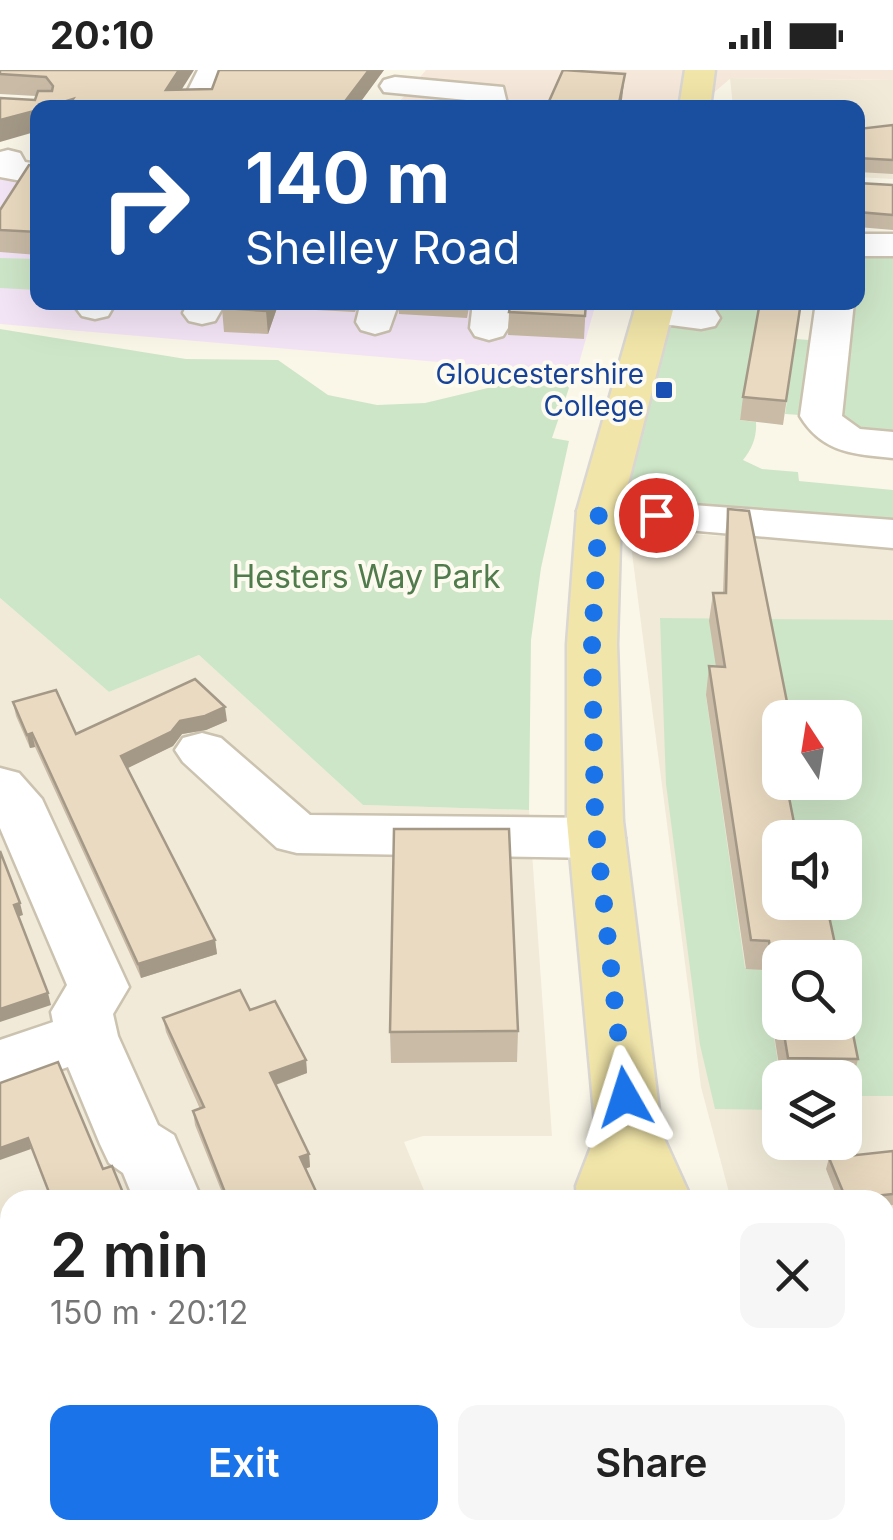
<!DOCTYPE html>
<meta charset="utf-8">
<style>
body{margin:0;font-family:Inter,sans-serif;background:#f6f6f6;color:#222;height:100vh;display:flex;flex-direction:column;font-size:38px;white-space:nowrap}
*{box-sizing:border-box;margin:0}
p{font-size:32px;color:#767676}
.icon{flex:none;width:55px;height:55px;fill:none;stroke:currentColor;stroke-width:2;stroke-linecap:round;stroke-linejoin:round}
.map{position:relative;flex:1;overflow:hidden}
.details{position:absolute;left:0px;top:1120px;width:895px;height:350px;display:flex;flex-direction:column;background:#fff;border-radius:30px 30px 0 0;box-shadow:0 10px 40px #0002}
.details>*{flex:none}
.guide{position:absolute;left:30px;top:30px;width:835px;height:210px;border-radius:20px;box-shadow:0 10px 40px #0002;background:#1a4fa0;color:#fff;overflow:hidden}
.needle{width:65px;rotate:348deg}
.fabs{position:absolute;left:762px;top:630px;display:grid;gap:20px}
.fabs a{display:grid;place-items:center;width:100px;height:100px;border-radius:20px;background:#fff;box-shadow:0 10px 40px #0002;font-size:50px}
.pin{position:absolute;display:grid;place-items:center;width:85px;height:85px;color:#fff;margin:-42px;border:5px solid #fff;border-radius:50%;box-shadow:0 2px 10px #0007}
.me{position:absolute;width:110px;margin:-55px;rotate:354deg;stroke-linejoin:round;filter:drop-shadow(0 0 8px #0008)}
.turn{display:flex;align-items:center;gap:35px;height:210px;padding:0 50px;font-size:45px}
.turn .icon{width:130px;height:130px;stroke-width:2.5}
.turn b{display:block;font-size:70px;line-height:85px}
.round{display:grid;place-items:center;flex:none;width:105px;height:105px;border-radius:20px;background:#f6f6f6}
.summary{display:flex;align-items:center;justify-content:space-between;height:170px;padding:0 50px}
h1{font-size:60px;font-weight:600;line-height:75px}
.button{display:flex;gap:20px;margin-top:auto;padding:20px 50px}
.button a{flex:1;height:115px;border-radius:20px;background:#1a73e8;color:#fff;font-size:40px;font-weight:600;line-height:115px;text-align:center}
.button a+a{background:#f6f6f6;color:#222}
.status{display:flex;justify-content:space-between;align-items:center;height:70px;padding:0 50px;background:#fff;direction:ltr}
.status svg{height:28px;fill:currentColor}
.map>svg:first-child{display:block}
</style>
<div class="status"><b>20:10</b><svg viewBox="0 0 49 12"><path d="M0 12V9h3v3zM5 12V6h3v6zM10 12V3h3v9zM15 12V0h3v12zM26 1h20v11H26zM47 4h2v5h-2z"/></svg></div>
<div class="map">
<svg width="893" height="1470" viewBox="0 0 893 1470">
<rect width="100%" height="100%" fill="#faf7e9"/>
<g fill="#f1ead8" fill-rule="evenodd">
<path d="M730,8L893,10V109L858,107V38L733,37Z"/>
<path d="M629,460L893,477V1470H828L825,1460H885V1130H731L701,1017ZM780,648H845V712H780ZM780,768H845V832H780ZM780,888H845V952H780ZM780,1008H845V1072H780Z"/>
<path d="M0,528L109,622L199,585L363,735L529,740L552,1066H423L404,1072L428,1130H10V1460H440V1470H0Z"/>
</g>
<path fill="#f6e9db" d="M426,0H893V10L731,8L697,37L394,38Z"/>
<path fill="#f4e5f6" d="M0,105L37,112L38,232L596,233L576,304L0,254Z"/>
<g fill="#cee6c8" fill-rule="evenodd">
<path d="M858,175H893V375L840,367L835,233L858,232Z"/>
<path d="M0,188L37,189V220L0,218Z"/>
<path d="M656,233H761L740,350L756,352C757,367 752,379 743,390L762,399L798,402L799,411L893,420V464L599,441Z"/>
<path d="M0,259L186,289L278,290L328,325L377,335L425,333L496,316L570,315L552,368L569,371L541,498L531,570L529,740L363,735L199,585L109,622L0,528Z"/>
<path d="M796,269L822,271L813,346L785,344Z"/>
<path d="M660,548L893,550V1026H845V1018H850L845,888L808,887L798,833L845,832V768L786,767L710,551L721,625L706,626L745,898L764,900L780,1007V1040L715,1039L700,975L666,714ZM780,648H845V712H780Z"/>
<path d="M893,1254V1470H873L869,1460H885V1256Z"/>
</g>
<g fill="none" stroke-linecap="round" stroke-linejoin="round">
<defs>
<g id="minor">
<path d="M198,0H228L210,38H171L185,26Z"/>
<path d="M395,7L503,17L508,38H477V31L384,22L380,16L384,10Z"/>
<path d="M8,80L20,83L25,92L38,94V114L0,107V82Z"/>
<rect x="858" y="164" width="35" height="22"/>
<path d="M78,232H116L108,246L95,249L82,246L76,238Z"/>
<path d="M188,232H226L215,251L202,254L189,251L183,243Z"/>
<path d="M361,232H399L389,260L375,264L361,260L356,252Z"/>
<path d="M473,232H511L508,258L503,266L489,270L475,266L470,258Z"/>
<path d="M649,232L715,240L720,248L715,256L701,259L640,251L634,243L640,235Z"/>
<path d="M816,232H854L842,346L860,359L893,362V388C854,384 822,383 800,346Z"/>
<path d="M599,428L893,450V478L583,451L577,441L583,431Z"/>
<path d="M202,663L221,668L310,745L597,748L617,754L625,768L617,782L597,788L297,783L277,778L183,692L175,680L183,668Z"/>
<path d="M0,698L19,703L42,729L129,917L113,944L118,966L158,1055L174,1065L202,1130H134L123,1103L109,1093L100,1074L68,997L0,1020V970L53,952L51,942L67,915L0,758Z"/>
<path d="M893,1190V1254L885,1255V1191Z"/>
</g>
<g id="major">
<path d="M685,0H715L710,38H679Z"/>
<path d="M637,232H675L621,441L617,574L623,751L662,1064L692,1130H577L576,1116L596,1064L567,751V574L577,441Z"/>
<path d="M616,1460H696L698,1470H618Z"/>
<path d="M708,1460H788L790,1470H710Z"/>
</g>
</defs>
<use href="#minor" stroke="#cbc2b0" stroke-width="5"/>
<use href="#major" stroke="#dad6d1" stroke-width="5"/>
<use href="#minor" fill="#fff" fill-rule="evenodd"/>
<use href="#major" fill="#f1e5a9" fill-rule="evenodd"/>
</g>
<g fill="#c9bba6">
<path d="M0,0L181,20L212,19L219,0H384L356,38H38L35,30L36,26L0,24Z"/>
<path d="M893,55V104L858,102V113L893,115V160L858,157V59Z"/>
<path d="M38,89V185L0,182V140L37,95Z"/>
<path d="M225,232H359L355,242L277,238L268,264L224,262L222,238Z"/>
<path d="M398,232H470L467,248L399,244Z"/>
<path d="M586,232L584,269L508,265L509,242Z"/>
<path d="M801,232L783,355L740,350L743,327Z"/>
<path d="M728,439L780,648V952H845L858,989L851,1018H845V1008H781L764,900L746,899L706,625L709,596L716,597L709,551L713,523H723L725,467Z"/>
<path d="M13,632L76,664L227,651L206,660L182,664L173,676L127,698L215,870L217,884L141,908L35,677L30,678L16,646Z"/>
<path d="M250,940L306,990L307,1003L276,1015L309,1084L310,1097L305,1099L320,1130H225L195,1055L193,1041L200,1039L166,962L163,948Z"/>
<path d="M518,961L517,992L391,993L390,962Z"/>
<path d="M893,1081V1135L885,1136V1130H838L826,1099L829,1088Z"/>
</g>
<g fill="#a49987">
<path d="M179,0H194L170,38L166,20Z"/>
<path d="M369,0H384L356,38H340Z"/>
<path d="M625,4L621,38H618Z"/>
<path d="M73,29L74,38H44Z"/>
<path d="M38,40V61L0,72V50Z"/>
<path d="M269,232H277V238L268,264L266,241Z"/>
<path d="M225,637L227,651L206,660L182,664L173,676L124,700L121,686L180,651Z"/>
<path d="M32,663L35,677L30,678L27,665Z"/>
<path d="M20,833L23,845L17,847L14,835Z"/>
<path d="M215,870L217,884L141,908L138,894Z"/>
<path d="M48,923L51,935L0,952V939Z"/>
<path d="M306,990L307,1003L272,1016L270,1003Z"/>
<path d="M28,1068L31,1079L0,1090V1078Z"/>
<path d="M309,1084L310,1097L301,1100L300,1087Z"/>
<path d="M121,1460H127L125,1470H119Z"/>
</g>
<g fill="#eadac1" stroke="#a49987" stroke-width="2.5">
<path d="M0,0H179L166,20L212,19L219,0H369L340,38H67L73,29L44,38H38V40L0,50V28L35,30L38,21H52L53,16L46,7L0,4Z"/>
<path d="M563,0L625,4L618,38H546Z"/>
<path d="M893,55V90L858,88V113L893,115V145L858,142V59Z"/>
<path d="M38,89V162L0,160V140L29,95H37Z"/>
<path d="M225,232H269L266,241L222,238Z"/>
<path d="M511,232H586L585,246L509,242Z"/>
<path d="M760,232H801L786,331L743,327Z"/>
<path d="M728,439L749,441L790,647H774L780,678V712H786L797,768H780V832H826L838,888H780V937L769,871L751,870L709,596L725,597L713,523H726Z"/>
<path d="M195,609L225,637L205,646L180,651L171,662L121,686L215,870L138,894L32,663L27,665L13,632L56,620L76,664Z"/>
<path d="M394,759H509L518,961L390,962Z"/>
<path d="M0,781L20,833L14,835L48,923L0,939Z"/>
<path d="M240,920L250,940L275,931L306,990L270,1003L309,1084L300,1087L320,1130H228L193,1041L204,1037L163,948Z"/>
<path d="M845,924L858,989L788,988L782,952H845Z"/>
<path d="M58,992L103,1099L112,1096L126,1130H52L28,1068L0,1078V1013Z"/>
<path d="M893,1081V1124L846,1129L829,1088Z"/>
<path d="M0,1376H10V1460H121L119,1470H0Z"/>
<path d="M188,1460H396L395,1470H186Z"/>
</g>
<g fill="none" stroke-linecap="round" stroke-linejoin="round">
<path stroke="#1a73e8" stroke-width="18" stroke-dasharray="0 32.4" d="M625,1027L595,751L592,574L599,440L656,445"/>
</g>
<rect fill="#1a4fb4" stroke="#fdfaef" stroke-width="4" x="654" y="310" width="20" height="20" rx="5"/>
<g text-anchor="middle" stroke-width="8" stroke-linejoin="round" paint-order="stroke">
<g font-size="28" fill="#164399" stroke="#fdfaef" text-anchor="end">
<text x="644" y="314">Gloucestershire<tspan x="644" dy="32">College</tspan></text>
</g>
<g font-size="32" fill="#507b4c" stroke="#fdfaef">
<text x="366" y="518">Hesters Way Park</text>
</g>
</g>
</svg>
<div class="fabs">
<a><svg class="needle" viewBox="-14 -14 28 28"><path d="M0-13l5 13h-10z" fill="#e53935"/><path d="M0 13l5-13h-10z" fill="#767676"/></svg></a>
<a><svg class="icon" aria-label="sound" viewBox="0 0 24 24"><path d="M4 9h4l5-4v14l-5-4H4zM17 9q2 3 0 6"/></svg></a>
<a><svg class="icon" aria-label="search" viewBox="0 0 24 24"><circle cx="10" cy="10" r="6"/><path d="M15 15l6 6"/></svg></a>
<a><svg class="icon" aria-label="layers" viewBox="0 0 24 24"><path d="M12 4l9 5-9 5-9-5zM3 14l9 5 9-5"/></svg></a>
</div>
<div class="pin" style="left:656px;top:445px;background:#d93025"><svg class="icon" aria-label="arrive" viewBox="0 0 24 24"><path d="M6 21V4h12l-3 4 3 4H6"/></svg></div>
<svg class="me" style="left:625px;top:1027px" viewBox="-20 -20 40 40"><path d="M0-17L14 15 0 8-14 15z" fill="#1a73e8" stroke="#fff" stroke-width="4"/></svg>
<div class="guide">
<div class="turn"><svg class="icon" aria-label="right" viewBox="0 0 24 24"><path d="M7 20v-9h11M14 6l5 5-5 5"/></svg><div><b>140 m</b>Shelley Road</div></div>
</div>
<section class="details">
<div class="summary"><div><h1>2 min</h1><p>150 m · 20:12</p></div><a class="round"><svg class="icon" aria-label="close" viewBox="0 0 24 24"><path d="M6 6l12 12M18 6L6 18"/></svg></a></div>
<div class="button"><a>Exit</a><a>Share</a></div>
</section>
</div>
